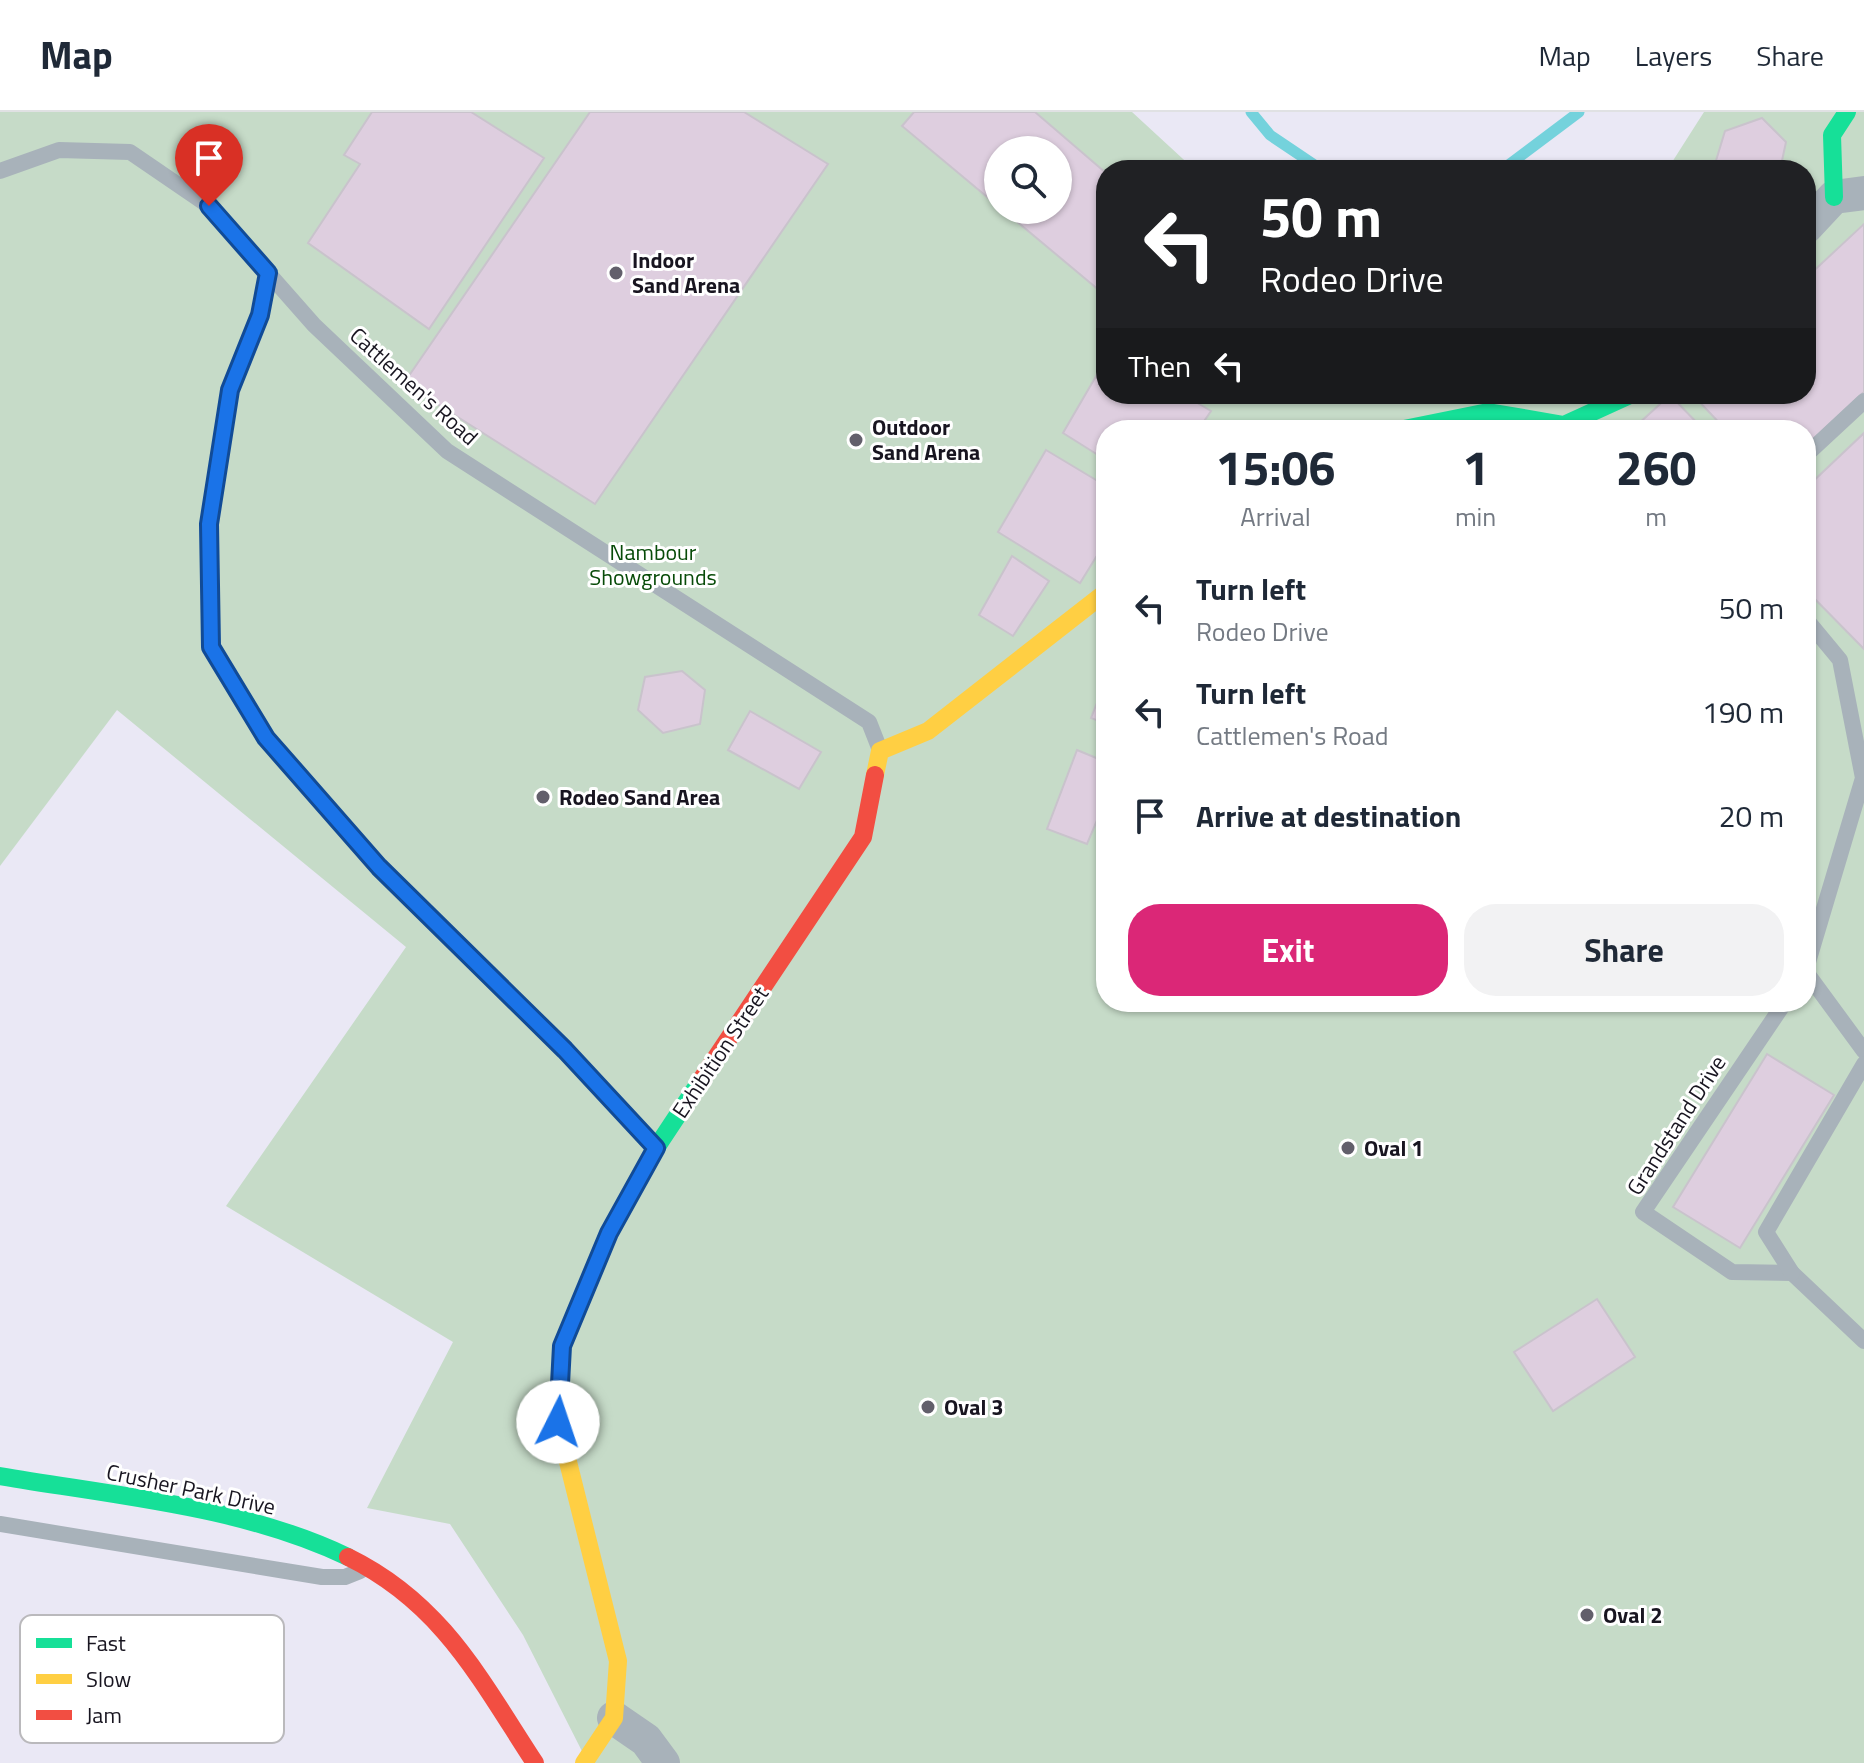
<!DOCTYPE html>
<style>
body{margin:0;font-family:"Titillium Web",sans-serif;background:#f2f2f3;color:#1f2937;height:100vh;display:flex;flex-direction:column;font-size:30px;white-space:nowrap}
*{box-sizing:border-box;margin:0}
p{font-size:26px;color:#747a83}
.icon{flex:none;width:44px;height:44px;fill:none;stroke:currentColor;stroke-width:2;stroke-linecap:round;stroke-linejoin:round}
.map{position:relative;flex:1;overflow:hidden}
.side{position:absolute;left:1096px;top:308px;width:720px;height:592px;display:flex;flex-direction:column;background:#fff;border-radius:32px;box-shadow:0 2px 6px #0004}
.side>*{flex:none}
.banner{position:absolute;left:1096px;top:48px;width:720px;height:244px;border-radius:32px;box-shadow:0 2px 6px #0004;background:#202124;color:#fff;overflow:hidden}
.buttons{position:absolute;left:984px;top:24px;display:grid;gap:16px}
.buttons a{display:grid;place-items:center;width:88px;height:88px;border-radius:50%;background:#fff;box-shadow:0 2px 6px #0004;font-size:40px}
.pin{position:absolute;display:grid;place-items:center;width:68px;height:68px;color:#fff;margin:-82px -34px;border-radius:50% 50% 50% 0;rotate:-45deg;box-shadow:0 0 8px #0007}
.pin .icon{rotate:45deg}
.me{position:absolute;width:88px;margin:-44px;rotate:4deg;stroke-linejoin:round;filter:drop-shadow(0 0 6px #0008)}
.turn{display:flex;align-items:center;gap:28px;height:168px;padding:0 32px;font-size:36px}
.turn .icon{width:104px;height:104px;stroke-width:2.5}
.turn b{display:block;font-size:56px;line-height:68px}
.then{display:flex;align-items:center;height:76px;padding:0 32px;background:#0003;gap:16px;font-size:30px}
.eta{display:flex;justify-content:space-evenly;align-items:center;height:136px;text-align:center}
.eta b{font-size:48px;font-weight:700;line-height:56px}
.cta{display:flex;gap:16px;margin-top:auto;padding:16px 32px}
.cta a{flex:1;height:92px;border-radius:32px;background:#db2777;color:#fff;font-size:32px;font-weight:700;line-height:92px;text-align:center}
.cta a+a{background:#f2f2f3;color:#1f2937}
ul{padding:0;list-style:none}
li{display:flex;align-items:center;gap:24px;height:104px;padding:0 32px}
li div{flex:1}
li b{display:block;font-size:30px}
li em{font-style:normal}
header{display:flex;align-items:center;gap:48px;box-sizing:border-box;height:112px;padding:0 40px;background:#fff;border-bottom:2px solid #e0e1e3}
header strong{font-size:38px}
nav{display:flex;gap:44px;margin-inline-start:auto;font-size:28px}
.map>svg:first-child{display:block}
</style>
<header>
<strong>Map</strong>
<nav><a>Map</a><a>Layers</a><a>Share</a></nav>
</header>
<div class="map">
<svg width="1864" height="1651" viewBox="0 0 1864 1651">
<rect width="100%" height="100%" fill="#eae8f5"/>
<path fill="#c6dbc8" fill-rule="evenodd" d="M0,0H1132L1195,58H1106V282H1806V58H1667L1704,0H1864V1651H588L523,1523L450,1412L367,1396L453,1230L226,1094L406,835L117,598L0,754ZM998,38H1058V98H998ZM1106,318H1806V890H1106Z"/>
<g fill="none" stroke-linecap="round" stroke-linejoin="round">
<g stroke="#74d2dc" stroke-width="11">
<path d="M1251,0L1270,23L1322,58"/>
<path d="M1502,58L1579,0"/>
</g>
</g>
<g fill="#decedf" stroke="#c9c3cc" stroke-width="2">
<path d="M372,0H471L544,46L429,217L308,131L360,52L344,43Z"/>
<path d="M590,0H744L828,52L595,392L404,271Z"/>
<path d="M914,0H1035L1106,61V184L1003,98H1058V38H998V94L902,14Z"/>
<path d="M1762,6L1786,30L1780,58H1721L1715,52L1725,19Z"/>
<path d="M1864,112V280L1806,334V318H1726L1692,282H1806V166Z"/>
<path d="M1106,247V282H1182L1211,299L1198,318H1106V348L1063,321Z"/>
<path d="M1670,283L1704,318H1640L1636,314Z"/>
<path d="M1864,321V537L1806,478V376Z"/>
<path d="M1046,338L1106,374V429L1080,471L998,420Z"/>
<path d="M1012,444L1049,469L1013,524L979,503Z"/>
<path d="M682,559L705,578L700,612L663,621L638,598L645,565Z"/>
<path d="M1106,568V612L1091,606Z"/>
<path d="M750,599L821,640L799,677L728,638Z"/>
<path d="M1077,638L1106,650V687L1087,732L1047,717Z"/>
<path d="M1767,942L1834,983L1740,1136L1673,1095Z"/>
<path d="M1597,1187L1635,1245L1553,1299L1514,1240Z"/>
</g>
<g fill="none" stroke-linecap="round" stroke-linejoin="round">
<g stroke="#a8b2ba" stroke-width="16">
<path d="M0,59L59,38L130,40L209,94L314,213L447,339L869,610L880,638"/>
<path d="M268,161L260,203L230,278L209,412L211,535L266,626L379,755L565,938L653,1033"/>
<path d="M1806,343L1864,289"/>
<path d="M1806,507L1840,548L1863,666L1806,857"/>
<path d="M1806,860L1864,939"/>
<path d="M1785,890L1643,1100L1732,1160L1792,1161L1864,1229"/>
<path d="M1792,1161L1766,1120L1864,952"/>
<path d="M0,1412L322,1465H345L360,1459"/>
</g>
<g stroke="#a8b2ba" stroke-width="34">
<path d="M1806,115L1834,85L1864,81"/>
<path d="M614,1606L646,1628L663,1651"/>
</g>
<g stroke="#16e098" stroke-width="18">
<path d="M1834,85L1832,23L1847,0"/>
<path d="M1399,318L1488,300L1564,313L1632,282"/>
<path d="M559,1285L562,1234L609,1121L656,1036L701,968"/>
<path d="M0,1364C116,1384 242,1394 348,1445"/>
</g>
<g stroke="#ffcf43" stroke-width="18">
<path d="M875,663L880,639L928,619L1106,480"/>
<path d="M559,1285L558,1310L618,1549L614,1606L584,1651"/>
</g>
<g stroke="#f24e42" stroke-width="18">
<path d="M701,968L863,725L875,663"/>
<path d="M348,1445C442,1491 480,1567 535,1651"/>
</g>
</g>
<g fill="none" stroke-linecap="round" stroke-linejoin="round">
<defs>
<path id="route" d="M209,94L268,161L260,203L230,278L209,412L211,535L266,626L379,755L565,938L656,1036L609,1121L562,1234L558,1310"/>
</defs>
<use href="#route" stroke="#114b97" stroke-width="20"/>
<use href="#route" stroke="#1a73e8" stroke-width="14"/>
</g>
<g fill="#625f6b" stroke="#fff" stroke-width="3">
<circle cx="616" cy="161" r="8"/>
<circle cx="856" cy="328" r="8"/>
<circle cx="543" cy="685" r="8"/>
<circle cx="1348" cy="1036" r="8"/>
<circle cx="928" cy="1295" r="8"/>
<circle cx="1587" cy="1503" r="8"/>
</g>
<g text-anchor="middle" stroke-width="6" stroke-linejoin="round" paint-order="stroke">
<g font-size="22" font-weight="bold" fill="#181520" stroke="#fff" text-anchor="start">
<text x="632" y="156">Indoor<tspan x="632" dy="25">Sand Arena</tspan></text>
<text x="872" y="323">Outdoor<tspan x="872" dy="25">Sand Arena</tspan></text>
<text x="559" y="693">Rodeo Sand Area</text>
<text x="1364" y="1044">Oval 1</text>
<text x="944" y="1303">Oval 3</text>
<text x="1603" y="1511">Oval 2</text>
</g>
<g font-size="22" fill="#181520" stroke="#fff">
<text transform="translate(414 274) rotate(42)" y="8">Cattlemen's Road</text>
<text transform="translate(720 940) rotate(-56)" y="8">Exhibition Street</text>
<text transform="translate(1676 1013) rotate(-57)" y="8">Grandstand Drive</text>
<text transform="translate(191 1377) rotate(12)" y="8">Crusher Park Drive</text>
</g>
<g font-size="22" fill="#074b08" stroke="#fff">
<text x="653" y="448">Nambour<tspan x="653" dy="25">Showgrounds</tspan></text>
</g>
</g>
<rect x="20" y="1503" width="264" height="128" rx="12" fill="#fff" stroke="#bab9bc" stroke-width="2"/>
<rect x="36" y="1526" width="36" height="10" fill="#16e098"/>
<rect x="36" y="1562" width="36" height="10" fill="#ffcf43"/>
<rect x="36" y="1598" width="36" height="10" fill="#f24e42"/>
<g font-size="22" fill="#181520">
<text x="86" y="1539">Fast</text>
<text x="86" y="1575">Slow</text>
<text x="86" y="1611">Jam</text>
</g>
</svg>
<div class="buttons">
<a><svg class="icon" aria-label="search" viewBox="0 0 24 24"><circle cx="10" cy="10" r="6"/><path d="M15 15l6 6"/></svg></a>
</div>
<div class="pin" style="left:209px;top:94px;background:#d93025"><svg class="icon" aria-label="arrive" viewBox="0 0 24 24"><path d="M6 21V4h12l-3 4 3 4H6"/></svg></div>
<svg class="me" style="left:558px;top:1310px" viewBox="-20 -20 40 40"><circle r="19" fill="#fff"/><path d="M0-13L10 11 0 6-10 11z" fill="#1a73e8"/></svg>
<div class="banner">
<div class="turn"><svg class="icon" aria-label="left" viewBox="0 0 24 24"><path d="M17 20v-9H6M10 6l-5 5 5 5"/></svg><div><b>50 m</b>Rodeo Drive</div></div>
<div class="then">Then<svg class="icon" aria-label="left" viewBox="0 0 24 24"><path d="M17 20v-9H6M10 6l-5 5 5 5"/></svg></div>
</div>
<section class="side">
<div class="eta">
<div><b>15:06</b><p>Arrival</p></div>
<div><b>1</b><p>min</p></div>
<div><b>260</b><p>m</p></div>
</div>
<ul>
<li><svg class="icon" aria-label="left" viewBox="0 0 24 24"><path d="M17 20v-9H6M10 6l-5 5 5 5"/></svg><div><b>Turn left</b><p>Rodeo Drive</p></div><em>50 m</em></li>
<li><svg class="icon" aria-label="left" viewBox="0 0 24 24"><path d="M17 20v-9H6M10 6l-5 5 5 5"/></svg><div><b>Turn left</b><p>Cattlemen's Road</p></div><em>190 m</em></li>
<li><svg class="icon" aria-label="arrive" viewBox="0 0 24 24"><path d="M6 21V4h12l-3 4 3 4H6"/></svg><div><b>Arrive at destination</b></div><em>20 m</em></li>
</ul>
<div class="cta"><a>Exit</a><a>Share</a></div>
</section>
</div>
